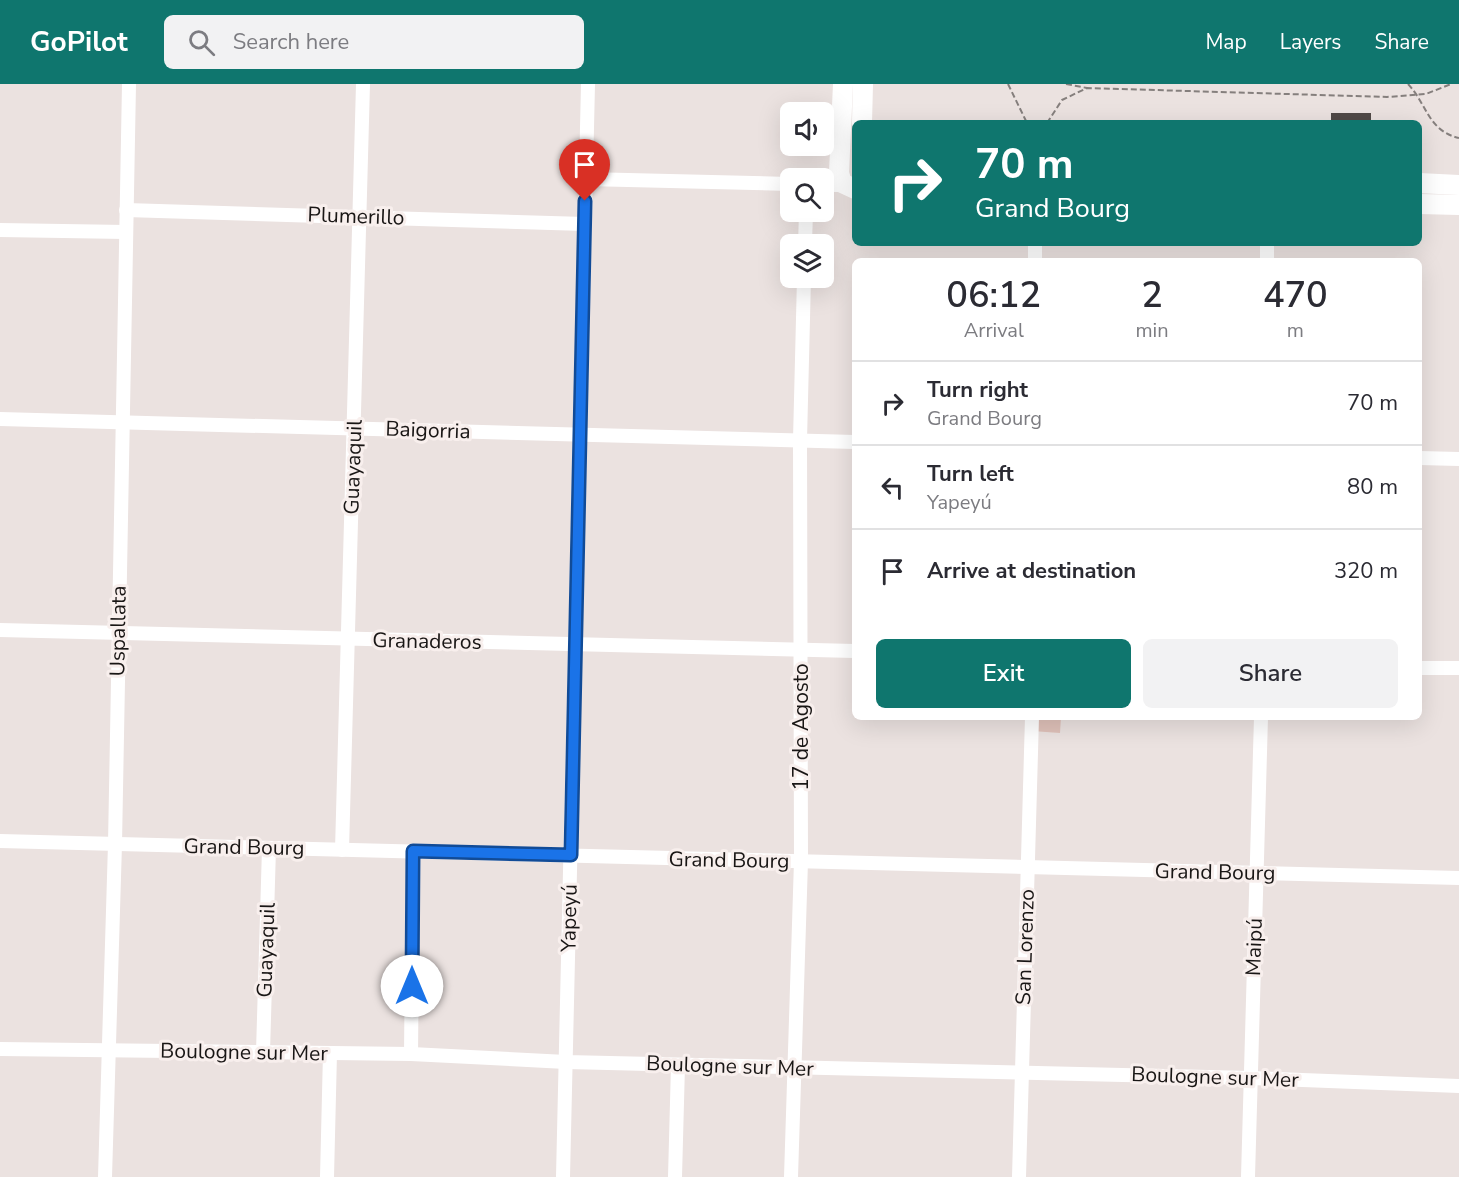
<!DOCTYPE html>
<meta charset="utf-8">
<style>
body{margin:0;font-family:"Nunito Sans",sans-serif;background:#f2f2f3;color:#2b2b33;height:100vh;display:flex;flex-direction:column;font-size:22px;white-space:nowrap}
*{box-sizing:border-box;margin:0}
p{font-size:20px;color:#7c7c81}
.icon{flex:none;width:33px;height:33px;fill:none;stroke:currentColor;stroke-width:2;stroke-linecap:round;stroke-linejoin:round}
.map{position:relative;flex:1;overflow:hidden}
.sheet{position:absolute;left:852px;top:174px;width:570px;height:462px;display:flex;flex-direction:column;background:#fff;border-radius:9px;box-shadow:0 6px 24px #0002}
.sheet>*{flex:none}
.hud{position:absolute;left:852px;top:36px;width:570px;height:126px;border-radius:9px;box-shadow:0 6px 24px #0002;background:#0f766e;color:#fff;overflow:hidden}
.controls{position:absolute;left:780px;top:18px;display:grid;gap:12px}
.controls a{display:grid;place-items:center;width:54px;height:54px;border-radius:9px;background:#fff;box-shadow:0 6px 24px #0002;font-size:30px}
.pin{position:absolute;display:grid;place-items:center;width:51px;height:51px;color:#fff;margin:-62px -26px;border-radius:50% 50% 50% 0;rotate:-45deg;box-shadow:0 0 6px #0007}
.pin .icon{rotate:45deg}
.me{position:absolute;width:66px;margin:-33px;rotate:0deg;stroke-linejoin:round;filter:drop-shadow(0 0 4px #0008)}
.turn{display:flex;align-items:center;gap:21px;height:126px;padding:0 24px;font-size:27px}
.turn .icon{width:78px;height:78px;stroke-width:2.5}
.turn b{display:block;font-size:42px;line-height:51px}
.eta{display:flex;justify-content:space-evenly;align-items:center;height:102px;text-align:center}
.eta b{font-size:36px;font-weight:600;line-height:42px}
.action{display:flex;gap:12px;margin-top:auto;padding:12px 24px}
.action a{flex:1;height:69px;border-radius:9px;background:#0f766e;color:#fff;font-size:24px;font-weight:600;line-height:69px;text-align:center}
.action a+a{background:#f2f2f3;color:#2b2b33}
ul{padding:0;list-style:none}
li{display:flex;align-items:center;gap:18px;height:84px;padding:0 24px;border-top:2px solid #e1e1e2}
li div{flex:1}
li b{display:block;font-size:22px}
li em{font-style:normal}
header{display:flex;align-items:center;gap:36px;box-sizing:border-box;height:84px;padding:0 30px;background:#0f766e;color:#fff}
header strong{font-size:28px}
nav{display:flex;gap:33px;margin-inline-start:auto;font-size:21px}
.search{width:420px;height:54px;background:#f2f2f3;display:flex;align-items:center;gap:15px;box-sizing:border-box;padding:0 21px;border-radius:9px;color:#7c7c81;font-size:22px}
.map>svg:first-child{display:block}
</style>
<header>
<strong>GoPilot</strong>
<div class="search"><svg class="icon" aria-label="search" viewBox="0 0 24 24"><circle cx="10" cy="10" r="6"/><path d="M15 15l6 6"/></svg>Search here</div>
<nav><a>Map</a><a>Layers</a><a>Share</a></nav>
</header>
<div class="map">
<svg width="1459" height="1093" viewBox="0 0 1459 1093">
<rect width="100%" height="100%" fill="#ebe2e0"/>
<path fill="#dfc1b9" d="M1033,633H1061L1060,649L1032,647Z"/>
<rect fill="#504947" x="1331" y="29" width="40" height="10"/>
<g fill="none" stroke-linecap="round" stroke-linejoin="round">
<g stroke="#857f7d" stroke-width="2" stroke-dasharray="6 3" stroke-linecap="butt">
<path d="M1008,0L1027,39"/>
<path d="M1066,0L1087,4"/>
<path d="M1408,0C1427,20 1428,47 1459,54"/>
<path d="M1047,39L1062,16L1087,4L1387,13L1426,10L1451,0"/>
</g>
<g stroke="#fff" stroke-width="14">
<path d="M586,95L790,100"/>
<path d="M824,101H844"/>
<path d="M126,126L585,140"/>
<path d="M0,146L126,148"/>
<path d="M1267,159V177"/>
<path d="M805,160L806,128"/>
<path d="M1035,177V159"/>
<path d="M0,335L855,358"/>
<path d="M1419,374L1459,375"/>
<path d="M0,546L855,567"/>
<path d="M1419,584H1459"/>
<path d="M0,757L1459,794"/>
<path d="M342,766L363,0"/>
<path d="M0,965L411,970L566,978L1251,994L1459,1002"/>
<path d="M263,968L269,764"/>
<path d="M411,970L413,767"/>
<path d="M105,1093L115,760L129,0"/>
<path d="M327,1093L330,969"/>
<path d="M563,1093L588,0"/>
<path d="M675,1093L678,981"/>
<path d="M791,1093L801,777L800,356L804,194"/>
<path d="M1019,1093L1032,633"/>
<path d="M1248,1093L1261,633"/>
</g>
<g stroke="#fff" stroke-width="20">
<path d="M843,0L839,89L842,99L855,105"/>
<path d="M862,39L863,0"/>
<path d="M1419,99L1459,101"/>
<path d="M1419,120L1459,121"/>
</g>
</g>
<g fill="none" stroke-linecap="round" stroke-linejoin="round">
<defs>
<path id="route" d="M412,902L413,767L571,771L585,117"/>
</defs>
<use href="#route" stroke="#114b97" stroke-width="15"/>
<use href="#route" stroke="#1a73e8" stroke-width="10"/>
</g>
<g text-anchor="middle" stroke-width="6" stroke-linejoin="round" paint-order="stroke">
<g font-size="21" fill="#191615" stroke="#f8efed">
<text transform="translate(356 132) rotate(2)" y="7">Plumerillo</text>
<text transform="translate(428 346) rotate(2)" y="7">Baigorria</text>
<text transform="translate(353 383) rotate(-88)" y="7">Guayaquil</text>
<text transform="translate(118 547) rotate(-89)" y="7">Uspallata</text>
<text transform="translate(427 557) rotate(1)" y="7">Granaderos</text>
<text transform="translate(801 643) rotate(-90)" y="7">17 de Agosto</text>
<text transform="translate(244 763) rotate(1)" y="7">Grand Bourg</text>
<text transform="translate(729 776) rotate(1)" y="7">Grand Bourg</text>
<text transform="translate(1215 788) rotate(1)" y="7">Grand Bourg</text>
<text transform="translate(569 834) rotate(-89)" y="7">Yapeyú</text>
<text transform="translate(1025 863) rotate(-88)" y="7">San Lorenzo</text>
<text transform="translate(1254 863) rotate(-88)" y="7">Maipú</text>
<text transform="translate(266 866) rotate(-88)" y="7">Guayaquil</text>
<text transform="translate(244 968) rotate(1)" y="7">Boulogne sur Mer</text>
<text transform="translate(730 982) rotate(2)" y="7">Boulogne sur Mer</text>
<text transform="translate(1215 993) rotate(2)" y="7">Boulogne sur Mer</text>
</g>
</g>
</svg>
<div class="controls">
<a><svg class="icon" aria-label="sound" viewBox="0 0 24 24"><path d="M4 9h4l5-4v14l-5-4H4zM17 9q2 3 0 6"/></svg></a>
<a><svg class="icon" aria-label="search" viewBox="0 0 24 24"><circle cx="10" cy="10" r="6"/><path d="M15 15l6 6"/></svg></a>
<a><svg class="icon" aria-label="layers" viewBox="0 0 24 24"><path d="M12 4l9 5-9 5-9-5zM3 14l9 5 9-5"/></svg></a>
</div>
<div class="pin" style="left:585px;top:117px;background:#d93025"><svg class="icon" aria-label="arrive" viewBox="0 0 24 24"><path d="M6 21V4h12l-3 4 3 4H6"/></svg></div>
<svg class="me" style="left:412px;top:902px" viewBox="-20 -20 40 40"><circle r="19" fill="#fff"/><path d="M0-13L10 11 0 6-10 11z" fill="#1a73e8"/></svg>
<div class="hud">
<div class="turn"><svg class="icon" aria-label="right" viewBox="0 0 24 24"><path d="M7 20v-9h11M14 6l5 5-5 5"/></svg><div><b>70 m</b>Grand Bourg</div></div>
</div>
<section class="sheet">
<div class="eta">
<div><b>06:12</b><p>Arrival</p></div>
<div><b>2</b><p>min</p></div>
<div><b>470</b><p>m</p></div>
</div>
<ul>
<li><svg class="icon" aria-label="right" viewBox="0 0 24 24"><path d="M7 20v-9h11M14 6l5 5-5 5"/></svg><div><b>Turn right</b><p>Grand Bourg</p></div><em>70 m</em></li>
<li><svg class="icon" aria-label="left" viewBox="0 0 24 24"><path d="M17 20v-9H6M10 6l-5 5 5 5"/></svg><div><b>Turn left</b><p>Yapeyú</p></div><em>80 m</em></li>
<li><svg class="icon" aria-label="arrive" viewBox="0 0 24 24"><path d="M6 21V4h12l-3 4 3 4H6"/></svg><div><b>Arrive at destination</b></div><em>320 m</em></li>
</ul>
<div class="action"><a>Exit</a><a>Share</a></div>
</section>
</div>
